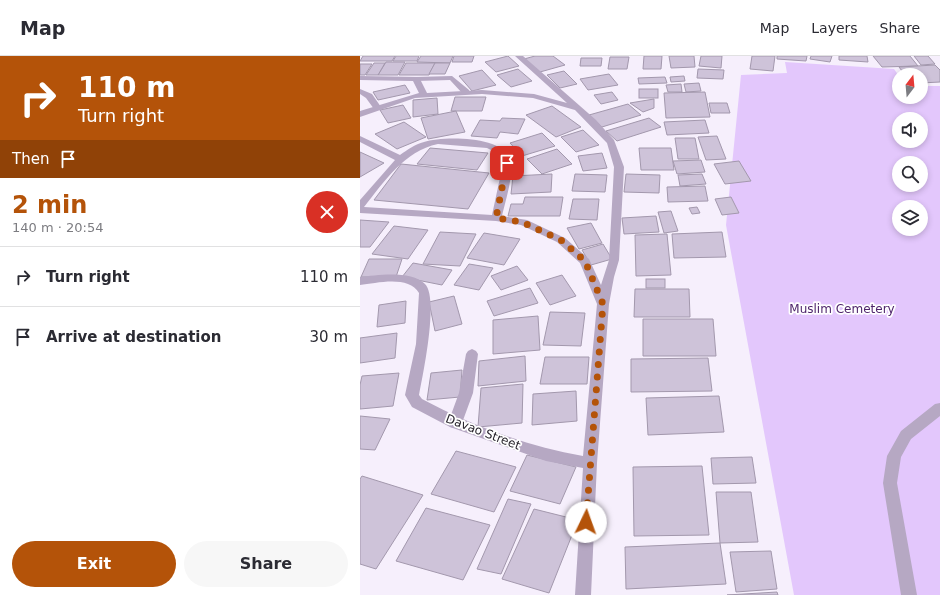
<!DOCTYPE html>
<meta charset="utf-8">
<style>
body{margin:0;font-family:"DejaVu Sans",sans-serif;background:#f7f7f7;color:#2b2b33;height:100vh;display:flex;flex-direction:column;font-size:15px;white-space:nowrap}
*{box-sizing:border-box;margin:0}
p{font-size:13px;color:#7c7c81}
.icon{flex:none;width:22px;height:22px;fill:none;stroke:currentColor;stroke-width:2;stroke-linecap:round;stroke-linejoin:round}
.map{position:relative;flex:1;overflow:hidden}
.details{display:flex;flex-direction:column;background:#fff;width:360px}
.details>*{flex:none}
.banner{background:#b45309;color:#fff;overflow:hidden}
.needle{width:26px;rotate:16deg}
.fabs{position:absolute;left:532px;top:12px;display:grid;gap:8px}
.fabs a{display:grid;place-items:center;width:36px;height:36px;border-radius:50%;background:#fff;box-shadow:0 2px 6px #0003;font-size:20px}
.pin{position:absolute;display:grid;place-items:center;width:34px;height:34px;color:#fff;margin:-17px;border-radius:8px;box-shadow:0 2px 6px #0006}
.me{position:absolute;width:44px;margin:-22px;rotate:3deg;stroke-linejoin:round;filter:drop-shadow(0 0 3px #0008)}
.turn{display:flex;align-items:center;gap:14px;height:84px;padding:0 12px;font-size:18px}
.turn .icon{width:52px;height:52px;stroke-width:2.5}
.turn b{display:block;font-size:28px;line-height:34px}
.then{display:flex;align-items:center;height:38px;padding:0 12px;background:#0003;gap:8px;font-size:15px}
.round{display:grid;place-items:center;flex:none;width:42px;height:42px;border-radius:21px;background:#f7f7f7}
.head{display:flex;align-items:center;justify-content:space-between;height:68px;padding:0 12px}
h1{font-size:24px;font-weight:700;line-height:30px;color:#b45309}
.button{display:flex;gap:8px;margin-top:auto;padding:8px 12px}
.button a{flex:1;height:46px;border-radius:24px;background:#b45309;color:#fff;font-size:16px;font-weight:700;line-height:46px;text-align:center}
.button a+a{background:#f7f7f7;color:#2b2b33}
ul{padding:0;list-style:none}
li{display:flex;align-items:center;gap:12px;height:60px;padding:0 12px;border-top:1px solid #e1e1e2}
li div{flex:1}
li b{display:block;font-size:15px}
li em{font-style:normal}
header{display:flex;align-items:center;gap:24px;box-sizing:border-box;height:56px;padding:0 20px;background:#fff;border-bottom:1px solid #e1e1e2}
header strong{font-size:19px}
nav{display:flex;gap:22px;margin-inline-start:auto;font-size:14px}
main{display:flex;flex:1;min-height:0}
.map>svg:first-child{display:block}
</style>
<header>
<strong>Map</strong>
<nav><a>Map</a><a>Layers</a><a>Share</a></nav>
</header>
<main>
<section class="details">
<div class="banner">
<div class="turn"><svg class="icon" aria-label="right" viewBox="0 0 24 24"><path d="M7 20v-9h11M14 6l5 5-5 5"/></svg><div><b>110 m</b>Turn right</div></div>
<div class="then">Then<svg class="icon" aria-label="arrive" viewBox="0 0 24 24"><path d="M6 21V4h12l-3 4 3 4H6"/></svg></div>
</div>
<div class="head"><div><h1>2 min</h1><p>140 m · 20:54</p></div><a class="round" style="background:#d93025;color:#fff"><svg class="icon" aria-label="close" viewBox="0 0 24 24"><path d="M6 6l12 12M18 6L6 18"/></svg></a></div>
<ul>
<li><svg class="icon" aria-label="right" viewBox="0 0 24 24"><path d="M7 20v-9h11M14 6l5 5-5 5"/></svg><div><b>Turn right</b></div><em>110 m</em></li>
<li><svg class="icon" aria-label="arrive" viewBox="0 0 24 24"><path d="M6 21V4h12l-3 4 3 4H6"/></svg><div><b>Arrive at destination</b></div><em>30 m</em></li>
</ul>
<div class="button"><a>Exit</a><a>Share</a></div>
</section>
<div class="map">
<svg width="580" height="539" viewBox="0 0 580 539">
<rect width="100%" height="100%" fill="#f6effc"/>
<path fill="#e3c7fc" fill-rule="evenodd" d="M425,6L534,13L539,20V41H561V30H580V539H434L366,169L381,19L427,17ZM539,63H561V85H539ZM539,107H561V129H539ZM539,151H561V173H539Z"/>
<g fill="#cec3d9" stroke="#a398ad">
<path d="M3,0H35L32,5H0Z"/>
<path d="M36,0H59L57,5H33Z"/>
<path d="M61,0H93L90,7L57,6Z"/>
<path d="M94,0H114L112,6H92Z"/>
<path d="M148,0L159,10L136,16L125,6Z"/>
<path d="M175,0H193L205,9L180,16L164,3Z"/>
<path d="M284,0H302L301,13H283Z"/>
<path d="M309,0H334L335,11L311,12Z"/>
<path d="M341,0H362L361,12L339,10Z"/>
<path d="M392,0H415L413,15L390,13Z"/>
<path d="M417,0H447L446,5L417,3Z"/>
<path d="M451,0H472L470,6L450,3Z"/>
<path d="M479,0H507L508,6L479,4Z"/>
<path d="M513,0H550L558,10L522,11Z"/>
<path d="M554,0H568L575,8L561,9Z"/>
<path d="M250,1H269L267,13H248Z"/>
<path d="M221,2H242L241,10H220Z"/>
<path d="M26,6H45L38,19H18Z"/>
<path d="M14,7H25L18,19H6Z"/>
<path d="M46,7H75L69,19H39Z"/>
<path d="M75,7H90L85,18H69Z"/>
<path d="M0,8H12L5,19H0Z"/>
<path d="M575,9L580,14V26L561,27V19H545L539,11Z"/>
<path d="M158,13L172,25L151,31L137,19Z"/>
<path d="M338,13L364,14L363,23L337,22Z"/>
<path d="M122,14L136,29L112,35L99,20Z"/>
<path d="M204,15L217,28L200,32L187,19Z"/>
<path d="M249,18L258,29L228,34L220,23Z"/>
<path d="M324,20L325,25L311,26L310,21Z"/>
<path d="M305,21L307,27L279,28L278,22Z"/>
<path d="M339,27L341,35L326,36L324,28Z"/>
<path d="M321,28L322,36H308L306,29Z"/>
<path d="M45,29L50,37L18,44L13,36Z"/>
<rect x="279" y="33" width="19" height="9"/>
<path d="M252,36L258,44L241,48L234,39Z"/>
<path d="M345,36L350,61L306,62L304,37Z"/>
<path d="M95,41H126L122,55H91Z"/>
<path d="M77,42L78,58L53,61V44Z"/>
<path d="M294,43V52L283,56L270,47Z"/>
<path d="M349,47H367L370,57H351Z"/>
<path d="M268,48L281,59L242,71L229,59Z"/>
<path d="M43,49L51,62L28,67L20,54Z"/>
<path d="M192,50L221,71L196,81L166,59Z"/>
<path d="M96,55L105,76L68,83L61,62Z"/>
<path d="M142,62L165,63L158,78L140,76L137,82L111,80L120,64L140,65Z"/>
<path d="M289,62L301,71L257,85L246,75Z"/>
<path d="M345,64L349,77L307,79L304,66Z"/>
<path d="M44,66L66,81L37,93L15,78Z"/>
<path d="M223,74L239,89L216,96L201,81Z"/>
<path d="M182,77L195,90L162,100L150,87Z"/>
<path d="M357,80L366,103L346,104L338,81Z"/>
<path d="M315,82H335L339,103H318Z"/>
<path d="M70,92L128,97L117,114L57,108Z"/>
<path d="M279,92H311L314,114H281Z"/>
<path d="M197,93L212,108L182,118L167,103Z"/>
<path d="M0,96L24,107L0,121Z"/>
<path d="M242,97L247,112L223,115L218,100Z"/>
<path d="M341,104L345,116L317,118L313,105Z"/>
<path d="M379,105L391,125L365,128L354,108Z"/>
<path d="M41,108L129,117L108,153L14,144Z"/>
<path d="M192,118L191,136L151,138L153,120Z"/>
<path d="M215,118L247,119L245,136L212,135Z"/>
<path d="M266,118L300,119L299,137L264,136Z"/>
<path d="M342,118L346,128L320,130L318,119Z"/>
<path d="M345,130L348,145L308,146L307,131Z"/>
<path d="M165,141H203L200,160H148L151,148H163Z"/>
<path d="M371,141L379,157L362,159L355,143Z"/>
<path d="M213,143H239L237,164L209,163Z"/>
<path d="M337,151L340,157L332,158L329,152Z"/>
<path d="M311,155L318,175L304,177L298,156Z"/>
<path d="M296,160L299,176L264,178L262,162Z"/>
<path d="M0,164L29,166L10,191H0Z"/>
<path d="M231,167L242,187L219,193L207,172Z"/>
<path d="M34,170L68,174L48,203L12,198Z"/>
<path d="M80,176L116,178L100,210L63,208Z"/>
<path d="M362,176L366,201L314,202L312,178Z"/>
<path d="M124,177L160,183L144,209L107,202Z"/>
<path d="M307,178L311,219L276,220L275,179Z"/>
<path d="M243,188L252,203L231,209L222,194Z"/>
<path d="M9,203H42L36,221H1Z"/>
<path d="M53,207L92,214L82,229L42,221Z"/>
<path d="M109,208L133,212L119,234L94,229Z"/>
<path d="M157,210L168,224L141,234L131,220Z"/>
<path d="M202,219L216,240L190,249L176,227Z"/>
<rect x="286" y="223" width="19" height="9"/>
<path d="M170,232L178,247L134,260L127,245Z"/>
<path d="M275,233H329L330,261H274Z"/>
<path d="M94,240L102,268L75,275L69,246Z"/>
<path d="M46,245L45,267L17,271L19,249Z"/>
<path d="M190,256L225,257L221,290L183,289Z"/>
<path d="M178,260L180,294L133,298V264Z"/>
<path d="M283,263H353L356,300H283Z"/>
<path d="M37,277L35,302L0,307V282Z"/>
<path d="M165,300L166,325L118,330L119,305Z"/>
<path d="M185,301H229L227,328H180Z"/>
<path d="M348,302L352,335L271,336V303Z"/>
<path d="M102,314L100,341L67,344L71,317Z"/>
<path d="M39,317L33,350L0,353V329L2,320Z"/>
<path d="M163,328L162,367L118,371L121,332Z"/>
<path d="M216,335L217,365L172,369L173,338Z"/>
<path d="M359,340L364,376L288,379L286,342Z"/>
<path d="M0,360L30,363L15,394L0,393Z"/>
<path d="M96,395L156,411L134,456L71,438Z"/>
<path d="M167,399L216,411L200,448L150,435Z"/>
<path d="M392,401L396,427L353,428L351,402Z"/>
<path d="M342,410L349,479L274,480L273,411Z"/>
<path d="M2,420L63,439L16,513L0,508V423Z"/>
<path d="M356,436H391L398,486L360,487Z"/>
<path d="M148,443L171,448L141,518L117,513Z"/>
<path d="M66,452L130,469L103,524L36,505Z"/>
<path d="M174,453L218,464L189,537L142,523Z"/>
<path d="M360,487L366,528L266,533L265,491Z"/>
<path d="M411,495L417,533L376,536L370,496Z"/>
<path d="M417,536L418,539H367Z"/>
</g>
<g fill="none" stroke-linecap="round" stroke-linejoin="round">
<g fill="#b6a8c3" fill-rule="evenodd">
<path d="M92,20L109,34V38H103L90,24L56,25L52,23L56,21Z"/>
<path d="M0,33L12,38L21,51L20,53H14L6,42L0,38Z"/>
<path d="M112,293L116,295L118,298L113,337L102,367L100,371L95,372L90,371L88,367L99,337L106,298L108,295Z"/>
<path d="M580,347V360L551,383L541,401L537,427L557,539H541L523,427L527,400L541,375L575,348Z"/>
</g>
<path fill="#b6a8c3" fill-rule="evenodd" d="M155,0H163L236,64L254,84L264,111L259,204L254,221L249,248L237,407L231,539H215L223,412L186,405L90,371L52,351L45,339L56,288L59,237C49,219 17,227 0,229V221C17,219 52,214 65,228C79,242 63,318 59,339L62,343C113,370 166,390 223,400L237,248L220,207L197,186L161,169L136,165L0,157V144L35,104L0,86V80L40,99C47,94 55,88 64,86C83,80 141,80 150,102C155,116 145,146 142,160L167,164L205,182L229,203L241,229L249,204L254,111L247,87L215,54L173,42L122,38L55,42L0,61V55L59,37L53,25L0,24V20L59,21L67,37L122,34L174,38L207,47ZM78,88L127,92L139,98L141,105V117L132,159L4,151C24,126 44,95 78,88Z"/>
</g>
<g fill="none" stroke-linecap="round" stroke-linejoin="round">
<path stroke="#b45309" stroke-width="7" stroke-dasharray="0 12.6" d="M147,107L136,162L162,166L201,184L225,205L243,248L226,466"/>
</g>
<g text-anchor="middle" stroke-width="3.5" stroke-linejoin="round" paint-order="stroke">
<g font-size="12" fill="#4e246b" stroke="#fff">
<text x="482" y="257">Muslim Cemetery</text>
</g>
<g font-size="12" fill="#26222a" stroke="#fff">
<text transform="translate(123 376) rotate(21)" y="4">Davao Street</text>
</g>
</g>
</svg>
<div class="fabs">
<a><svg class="needle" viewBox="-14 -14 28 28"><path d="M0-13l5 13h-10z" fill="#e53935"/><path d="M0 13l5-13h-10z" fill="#7c7c81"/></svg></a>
<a><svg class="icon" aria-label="sound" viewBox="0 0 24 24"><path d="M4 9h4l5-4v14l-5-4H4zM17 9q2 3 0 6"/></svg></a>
<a><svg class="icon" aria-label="search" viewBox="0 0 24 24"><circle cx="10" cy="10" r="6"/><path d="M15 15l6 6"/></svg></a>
<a><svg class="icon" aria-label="layers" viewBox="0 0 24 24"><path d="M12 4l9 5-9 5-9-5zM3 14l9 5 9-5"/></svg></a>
</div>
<div class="pin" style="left:147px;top:107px;background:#d93025"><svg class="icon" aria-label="arrive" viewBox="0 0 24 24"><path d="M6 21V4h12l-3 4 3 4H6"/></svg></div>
<svg class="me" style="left:226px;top:466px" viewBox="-20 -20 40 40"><circle r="19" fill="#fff"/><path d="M0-13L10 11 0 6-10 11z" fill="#b45309"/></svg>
</div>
</main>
